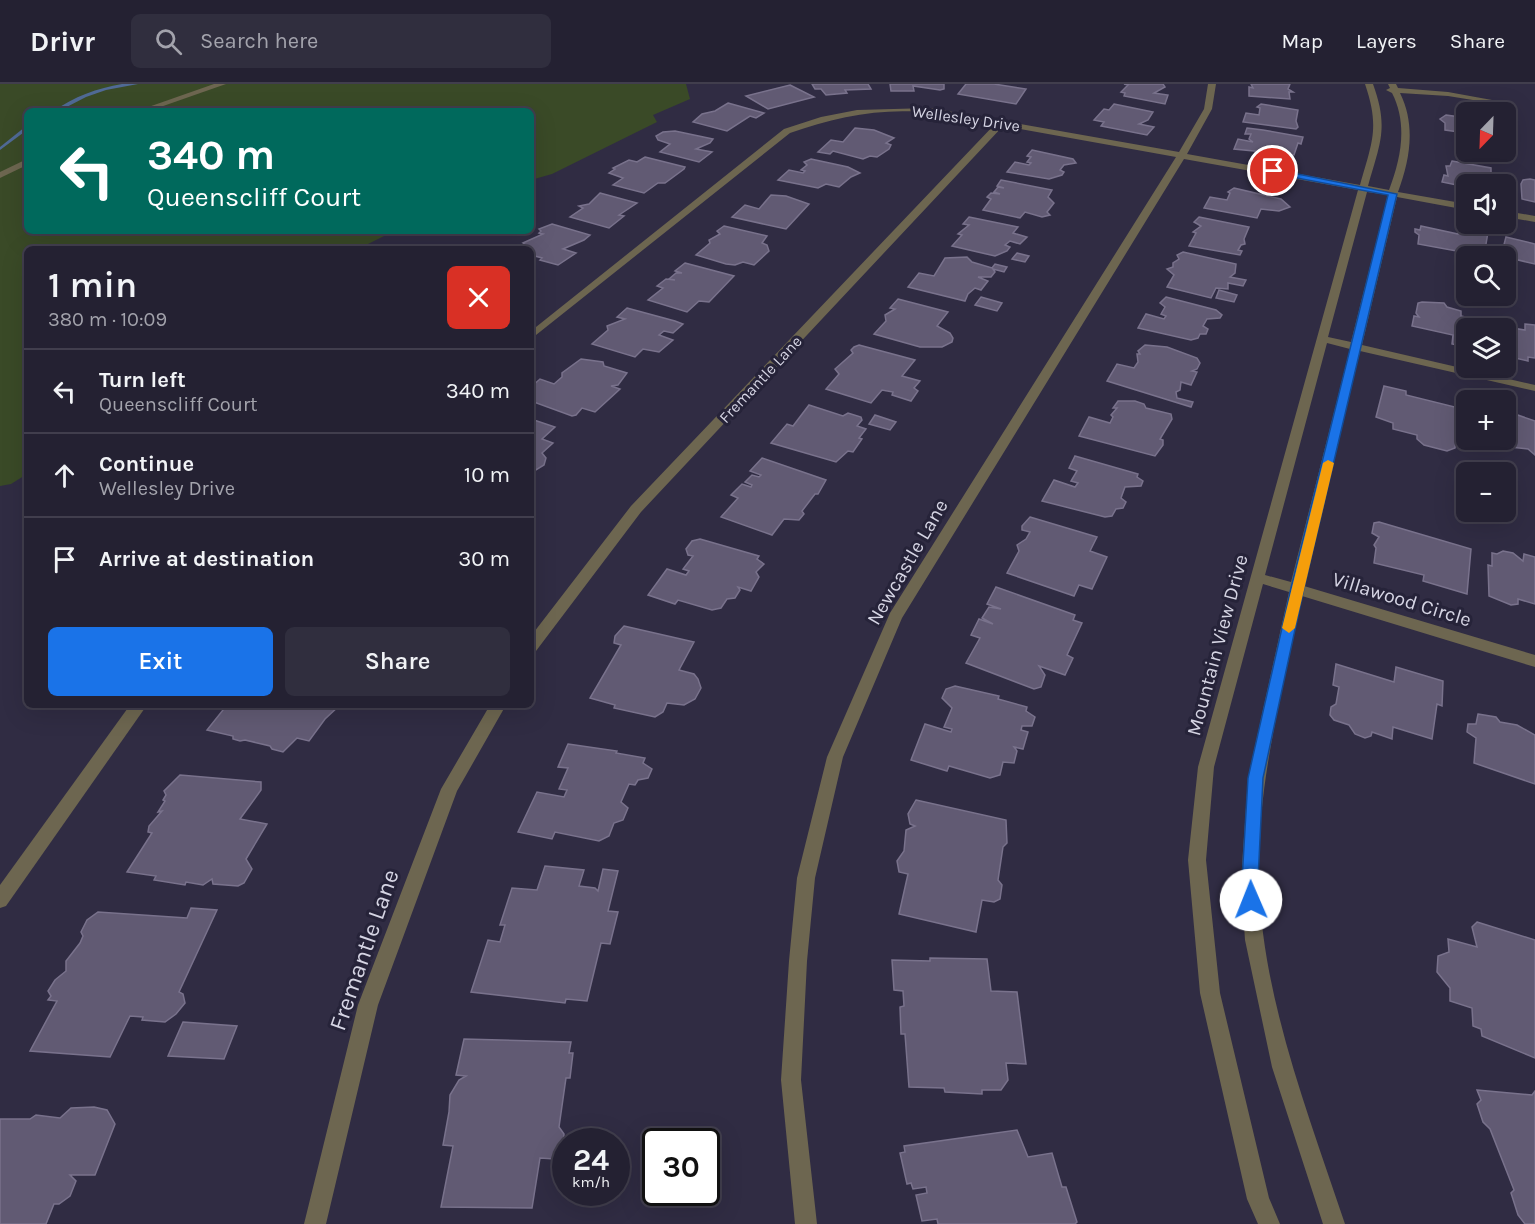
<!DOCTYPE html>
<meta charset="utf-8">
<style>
body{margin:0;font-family:Karla,sans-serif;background:#302e3e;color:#f1f3f6;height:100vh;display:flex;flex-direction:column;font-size:22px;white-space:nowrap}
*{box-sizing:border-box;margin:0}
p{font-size:20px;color:#a3a3ac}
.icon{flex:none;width:33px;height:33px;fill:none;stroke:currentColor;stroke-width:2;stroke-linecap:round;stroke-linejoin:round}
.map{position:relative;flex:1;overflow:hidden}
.side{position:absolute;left:24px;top:162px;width:510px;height:462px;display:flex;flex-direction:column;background:#242132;border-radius:9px;box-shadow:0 6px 24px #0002,0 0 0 2px #413e4d}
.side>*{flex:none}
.banner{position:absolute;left:24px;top:24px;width:510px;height:126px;border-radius:9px;box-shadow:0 6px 24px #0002,0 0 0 2px #413e4d;background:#00695c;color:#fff;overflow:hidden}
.needle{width:39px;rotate:203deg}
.tools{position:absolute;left:1456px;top:18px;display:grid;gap:12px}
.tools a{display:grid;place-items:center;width:60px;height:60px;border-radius:9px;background:#242132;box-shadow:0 6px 24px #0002,0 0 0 2px #413e4d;font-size:30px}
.speed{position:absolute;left:552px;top:1044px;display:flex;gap:12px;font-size:30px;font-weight:700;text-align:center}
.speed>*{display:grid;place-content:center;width:78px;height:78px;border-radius:50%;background:#242132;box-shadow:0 6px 24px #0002,0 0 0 2px #413e4d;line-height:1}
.speed small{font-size:15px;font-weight:400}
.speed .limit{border:3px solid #111;border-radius:9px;background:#fff;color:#111}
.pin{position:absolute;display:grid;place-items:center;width:51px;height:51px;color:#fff;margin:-26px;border:3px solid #fff;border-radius:50%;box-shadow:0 2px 6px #0007}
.me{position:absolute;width:66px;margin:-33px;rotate:359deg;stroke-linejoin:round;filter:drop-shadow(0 0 4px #0008)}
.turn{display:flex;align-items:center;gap:21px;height:126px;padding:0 24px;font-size:27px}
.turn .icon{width:78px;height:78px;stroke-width:2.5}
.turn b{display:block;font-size:42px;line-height:51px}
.round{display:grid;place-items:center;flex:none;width:63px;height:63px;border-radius:9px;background:#302e3e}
.headline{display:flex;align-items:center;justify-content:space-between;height:102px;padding:0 24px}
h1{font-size:36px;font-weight:600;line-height:45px}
.cta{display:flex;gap:12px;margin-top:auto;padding:12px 24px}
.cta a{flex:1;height:69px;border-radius:9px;background:#1a73e8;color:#fff;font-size:24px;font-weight:600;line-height:69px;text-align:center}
.cta a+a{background:#302e3e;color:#f1f3f6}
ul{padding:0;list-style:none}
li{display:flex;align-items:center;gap:18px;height:84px;padding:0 24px;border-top:2px solid #413e4d}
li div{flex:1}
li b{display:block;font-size:22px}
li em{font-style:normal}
header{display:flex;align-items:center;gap:36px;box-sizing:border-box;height:84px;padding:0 30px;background:#242132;border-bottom:2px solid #413e4d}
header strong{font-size:28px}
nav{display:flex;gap:33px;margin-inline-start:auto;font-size:21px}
.search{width:420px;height:54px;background:#302e3e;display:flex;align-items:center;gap:15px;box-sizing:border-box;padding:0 21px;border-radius:9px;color:#a3a3ac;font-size:22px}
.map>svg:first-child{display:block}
</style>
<header>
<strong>Drivr</strong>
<div class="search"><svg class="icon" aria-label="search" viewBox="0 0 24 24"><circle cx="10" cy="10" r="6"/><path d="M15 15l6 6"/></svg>Search here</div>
<nav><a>Map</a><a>Layers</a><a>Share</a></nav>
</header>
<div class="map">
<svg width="1535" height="1140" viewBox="0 0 1535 1140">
<rect width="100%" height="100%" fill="#302c43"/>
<path fill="#3a4a27" d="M0,0H686L690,15L653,31L657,38L552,90L531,96V27H27V147H394L358,165H27V390L11,400L0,402Z"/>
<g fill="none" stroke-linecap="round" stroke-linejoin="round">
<g fill="#506a96" fill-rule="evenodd">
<path d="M122,0H138L106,6L86,13L59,27H54C73,13 98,4 122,0Z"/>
<path d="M25,43H27V46L0,66V63Z"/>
</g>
</g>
<g fill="#615a73" stroke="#79728c" stroke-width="1.5">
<path d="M812,0H868L871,5L845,6L847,9L826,11L821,5H815Z"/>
<path d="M890,0H944V5L940,6L913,2L914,7H891Z"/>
<path d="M966,0H994L1026,5L1016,20L958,10Z"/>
<path d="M1124,0H1163L1165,3L1154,9L1168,11L1165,20L1124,12L1125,9L1121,8L1128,1Z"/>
<path d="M1251,0H1290L1288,5L1293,8H1289L1290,15L1249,12V3L1253,4Z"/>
<path d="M790,1L814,13L768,25L746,12Z"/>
<path d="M728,19L764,29L756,34L750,32L727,47L693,38L702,30L715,27Z"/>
<path d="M1114,20L1153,28L1148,36L1139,40L1154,43L1147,51L1101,42L1104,38L1094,36L1104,25L1109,26Z"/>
<path d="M1261,20L1298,26L1296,37L1298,43L1296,45L1243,38L1246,29L1259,31L1260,24L1257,23Z"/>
<path d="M1446,31L1467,34L1466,49L1445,46V39L1440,35Z"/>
<path d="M855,44L874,46L894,54L886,59L891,61L889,65L877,73L870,72L863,75L833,67L830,70L818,68L831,56L843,58Z"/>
<path d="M1247,44L1263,46L1303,53L1301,60L1298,59L1294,71L1234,65L1238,55L1253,58L1249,55L1251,50H1245Z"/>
<path d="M675,47L713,55L710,59L696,65L712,68L699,78L660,68L670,60L658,56L656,52L663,48Z"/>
<path d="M1032,66L1073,75L1076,79L1064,81L1060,86L1064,88L1062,91L1049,95L1007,88L1015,78L1029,81L1031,79L1027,78L1031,73L1027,72Z"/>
<path d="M645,73L685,83L684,85L665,99H658L644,109L613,101L623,94L609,89L615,85L613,84L629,76L637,78Z"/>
<path d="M811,75L848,83L860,89L851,93L839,103L826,100L818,104L778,96L789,86L803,89L805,87L801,86L807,81L804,78Z"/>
<path d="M1452,77L1491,84V90L1483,89V91L1505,95L1504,100H1467V103L1442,98L1444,91L1448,92L1446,82H1450Z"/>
<path d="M1530,95L1535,96V118L1522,115L1521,100L1523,96Z"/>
<path d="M1001,96L1052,106L1048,113L1054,119L1047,128L1050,131L1042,133L1025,128L1020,134L983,126L991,115L987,113L991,109L1000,110L994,108L998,103L1004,104L997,102Z"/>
<path d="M1234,104L1281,115L1290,123L1279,127L1261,125L1257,134L1204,124L1210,113L1227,116L1230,109L1228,108Z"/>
<path d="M600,109L637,119L619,131L624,132L609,144L570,133L583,124L579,122L589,120Z"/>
<path d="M771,111L786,112L809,120L786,145L732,133L745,121L759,125Z"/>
<path d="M969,133L1018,143L1013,149L1027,153L1020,160L1010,157L1005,161L1010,163L1007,167L995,172L952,162L962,151L958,150L969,141L963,140Z"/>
<path d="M1199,133L1249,143L1244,155L1245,160L1241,161L1238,166L1242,167L1240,171L1189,162L1196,149L1193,148L1201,142L1194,138Z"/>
<path d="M552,140L590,151L584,156L563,165L576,169L558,181L540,176L542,174L531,171V165H521L526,161L523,159L543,150L539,149L541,147L539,145Z"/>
<path d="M724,142L767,152L762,159L767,161L769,167L754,181L743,178L735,181L726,180L696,171L710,159L709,156L720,150L717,147Z"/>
<path d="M1421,142L1458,150L1459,143L1488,148L1484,172L1418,160L1419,151L1415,148V145L1420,146Z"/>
<path d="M1506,153L1535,160V180L1501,172Z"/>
<path d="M1183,168L1236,180L1235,189L1230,193L1246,196L1243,202L1228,199V205L1216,204L1211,214L1167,203L1174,191L1167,185L1173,183V179L1179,175L1177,171Z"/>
<path d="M1017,169L1029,172L1025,178L1012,175Z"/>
<path d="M967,173L972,178L992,184L995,180L1007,183L1004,188L993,185L995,188L991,193H978L988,197L981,206L975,204L968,210L965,217L908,203L919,189L934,192L945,174Z"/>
<path d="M685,179L734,192L709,218L699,217L687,228L648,216L663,204L657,202L666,195L675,196L669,195L676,189H682L675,187Z"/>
<path d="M1219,206L1237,211L1234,218L1216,214Z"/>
<path d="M981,213L1002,219L997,227L975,221Z"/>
<path d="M1166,213L1216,226L1222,231L1220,234L1207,235L1203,242L1208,245L1206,250H1200L1198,254L1191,256L1138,244L1146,230L1164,235L1166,232L1161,230L1165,223L1160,219Z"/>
<path d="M898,215L948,228L937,242L950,249L953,254L952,258L942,263H920L874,250L886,237L885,231L895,225L890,224Z"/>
<path d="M1422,218L1444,219L1447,223L1461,227V232L1487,238L1486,244H1467V263L1452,260L1453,251L1412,242L1414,232L1419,233L1416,229L1418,219Z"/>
<path d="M627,224L675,237L683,240L673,249L664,247L659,251L673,256L659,268L643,265L635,273L592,260L608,246L607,242L625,235L617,233Z"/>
<path d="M1525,240L1535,241V274L1528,273V277L1506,272V243L1525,246Z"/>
<path d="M859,261L915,276L902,292L920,297L914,304L918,307L911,317L892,311L893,308L882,306L871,319L826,305L839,290L835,285L853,269L851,266L854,263Z"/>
<path d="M1145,261L1167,263L1197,274L1200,279L1197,285L1192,287L1197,288L1191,301L1181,298L1180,306L1176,308L1177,314L1193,318L1191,323L1107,297L1117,280L1134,284L1138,278L1137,270H1140L1138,267Z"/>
<path d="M581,275L603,278L604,282L627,289L618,301L611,302L620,305L595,328L582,324L576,331L572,332L531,317V303L540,295L554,300L562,293V289Z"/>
<path d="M1384,302L1406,307V311L1467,326L1466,358L1456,355L1455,364L1447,367L1424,361L1417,355V351L1393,345V339L1376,333Z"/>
<path d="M1118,317H1135L1144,320L1146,324L1171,330L1172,335L1160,355L1163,356V361L1155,372L1079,352L1089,333L1110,339L1113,333L1111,331L1117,324H1113Z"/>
<path d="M809,321L843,332L848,329L861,333L862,336L857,342L866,345L859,354L862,355L853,368L848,367L836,378L771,359L787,340L793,342Z"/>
<path d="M1506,327L1535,337V371L1528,365L1501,362L1483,356H1506Z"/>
<path d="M875,331L896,338L890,346L869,340Z"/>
<path d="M531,335L555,343L542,355L553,359L542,369L546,374L544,381L531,389Z"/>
<path d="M1075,372L1138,390L1137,393L1143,397L1141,402L1125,403L1121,414L1126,418L1123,424L1116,425L1112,432L1105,433L1042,417L1054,396L1075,403L1078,399L1071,397L1077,387L1069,384Z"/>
<path d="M762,374L826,396L818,410H815L802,427L804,430L799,436L784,435L772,451L721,433L738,414L731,411L742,400L751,403L752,401L745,398L752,391L759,393L761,391L750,387Z"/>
<path d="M1030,433L1097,453L1090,467L1107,473L1092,505L1079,501L1074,512L1007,489L1019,467L1017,461L1026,455L1030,448L1022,446V442Z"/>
<path d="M1379,438L1471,465L1467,510L1423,497L1424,491L1374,479L1376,464L1374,461L1379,453L1372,449L1374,439Z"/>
<path d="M700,455L759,472L757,475L764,480L756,488L759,493L751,507L738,503L740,506L735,514L727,515L721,524L712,526L678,516L675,520L648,511L667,485L686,491L689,487L683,485L693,472L688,471L686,465L692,457Z"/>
<path d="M1503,467L1513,469L1523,477L1524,470L1535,473V520L1518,515V520L1511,521L1489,512L1488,481L1492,482V469L1497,470Z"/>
<path d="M996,503L1075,531L1073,536L1082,539L1067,571L1073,574L1065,591L1039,582L1045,591L1041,603L1034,605L966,579L980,554L971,551L979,535L993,540L982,534L989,523L1001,525L987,520Z"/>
<path d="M624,542L694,558L679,586L694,590L698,595L701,604L695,615L684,621L667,619L663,628L655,633L614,624L615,621L590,614L621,561L614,559L615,552Z"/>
<path d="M1336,580L1394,598L1396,583L1443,597L1442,622L1437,620L1432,655L1393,643L1392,655L1372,648L1371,652L1365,654L1355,650L1349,641L1334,636L1330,631L1331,623L1336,620L1339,603L1333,601Z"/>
<path d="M955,602L999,612L998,615L1027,623L1026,627L1035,633L1032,642H1022L1021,646L1028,648L1023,665L1014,663L1017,667L1014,679L1003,678L1000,691L990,694L949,682L947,687L911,676L925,640L951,648L952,645L944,643L952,624L942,614L946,605Z"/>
<path d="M227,621H340L325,635L309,657L297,654L283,668L272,665L270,662L245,656L240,657L233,655V652L207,646Z"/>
<path d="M1478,630L1496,633L1500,638L1517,641L1535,651V700L1474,679L1476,654L1467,648L1468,640H1476Z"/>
<path d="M568,660L617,667L616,669L645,674L643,679L652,685L648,694L638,696L635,701L629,700L621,718L628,724L623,736L614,739L609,752L599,757L555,748L552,755L518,748L537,708L564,713L567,706L559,705L568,684L558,683Z"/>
<path d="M180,691L261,698V706L240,735L267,740L246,775L252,785L244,799L238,802L213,800L212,795L203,801L186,798L185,801L154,796L156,792L127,788L152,749L148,748L149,742L162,727L158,728L165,717L163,716L166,711L164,707Z"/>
<path d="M916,716L1006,736L1007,759L1003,763L998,796L1002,801L1000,815L994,818L982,816L976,848L899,830L908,790L899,788L897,777L904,767L906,746L915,742L910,740L908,730Z"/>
<path d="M545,782L584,786L579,802L595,804L598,807L603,785L618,787L608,827L618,828L610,860L601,859L587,917L566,915L565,919L471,908L488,856L500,858L505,841H500L512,804L537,806Z"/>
<path d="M191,824L217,826L179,908L183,910L185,919L176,930L165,938L142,936L143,933L130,932L110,973L30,967L57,917L48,916L51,912L48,907L55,896L66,887V877L80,859L83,852L81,848L87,836L98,828L187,834Z"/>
<path d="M1477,838L1535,856V974L1482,952L1481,945L1473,942L1472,924L1450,917V904L1437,888L1438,872L1449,868L1448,855L1477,863L1472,843Z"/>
<path d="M930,874L987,875L991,907L1017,908L1026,980L1006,979L1008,996L1001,1006H982V1010L945,1008L944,1004L909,1003L905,950H901L900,923L904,922L903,907L894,906L892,876L930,877Z"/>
<path d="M183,938L237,942L224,975L168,972Z"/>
<path d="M464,955L571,958L569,969H573L570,994H566L559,1043L564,1050L563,1066L555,1075L540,1074L532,1124L441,1123L453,1062L443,1061L449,1028L450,1011L459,996L466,992L456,991Z"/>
<path d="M1477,1006L1532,1011L1535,1007V1140H1525L1518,1131L1511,1109L1514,1106L1490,1045L1483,1038L1477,1020L1481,1016Z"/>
<path d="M94,1023L107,1026L115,1040L95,1091H70L76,1097L70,1112L59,1120H54L46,1140H0V1035H30L36,1031L60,1034L71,1024Z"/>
<path d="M1017,1046L1028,1073L1052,1069L1062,1103H1066L1077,1138L1075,1140H938L937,1135L922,1137L916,1111L927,1109L926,1103L913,1105L911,1099L907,1100L900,1069L905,1068L904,1062Z"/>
</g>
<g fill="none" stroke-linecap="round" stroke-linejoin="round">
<g fill="#6d6650" fill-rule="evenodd">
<path d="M214,0H226L149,27H137Z"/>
<path d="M1208,0H1216L1212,25L1187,70L1360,101C1372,58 1380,44 1365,0H1373C1389,44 1380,59 1368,102L1389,106C1401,75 1408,40 1392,9L1386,6L1390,4L1388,0H1396L1398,4L1448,8L1514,20L1510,22L1448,12L1400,9C1416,41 1410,76 1398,108L1467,120V126L1397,113L1362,261L1535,301V307L1360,267L1304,502L1535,571V583L1302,512C1283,606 1256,701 1259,798C1262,913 1309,1032 1345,1140H1323L1272,983L1245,856L1241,797L1248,694L1289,508L1263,500L1214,683L1206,776L1220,909L1269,1114L1280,1140H1258L1247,1115L1200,909L1188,776L1198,683L1358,106L1184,75L902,534L843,673L815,794L807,877L801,996L817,1140H795L781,996L789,877L797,794L827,673L890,529L1176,73L1003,42L641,428L536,567L531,569V552L631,422L995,40C974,36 953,31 931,29C884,23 835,33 790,49L531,255V247L784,45L821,33L857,26L930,24L1179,68L1204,25ZM1367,108L1388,111L1351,258L1328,253ZM1327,259L1350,265L1291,498L1265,491Z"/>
<path d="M27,75V81L0,94V88Z"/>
<path d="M1506,127L1535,132V138L1506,133Z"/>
<path d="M130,621H147L6,822L0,824V801Z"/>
<path d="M490,621H506L457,707L378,921L326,1140H304L358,921L441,705Z"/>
</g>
</g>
<path fill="#1a73e8" stroke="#114b97" stroke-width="1.5" d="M1273,85L1397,110L1304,504L1263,694L1258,796L1259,816L1257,822L1251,824L1245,822L1242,796L1248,694L1291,504L1388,111L1270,89Z"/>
<path fill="#f59e0b" d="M1328,376L1334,379L1295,544L1289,549L1282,544L1323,379Z"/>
<g text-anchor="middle" stroke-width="6" stroke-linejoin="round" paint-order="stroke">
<g font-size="16" fill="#d5d4e3" stroke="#262339">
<text transform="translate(966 34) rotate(8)" y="6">Wellesley Drive</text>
<text transform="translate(760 295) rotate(-47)" y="6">Fremantle Lane</text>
</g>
<g font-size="20" fill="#d5d4e3" stroke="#262339">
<text transform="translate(907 478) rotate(-60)" y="7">Newcastle Lane</text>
<text transform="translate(1402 515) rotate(17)" y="7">Villawood Circle</text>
<text transform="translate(1217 561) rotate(-75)" y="7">Mountain View Drive</text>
</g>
<g font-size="24" fill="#d5d4e3" stroke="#262339">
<text transform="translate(364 866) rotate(-71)" y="8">Fremantle Lane</text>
</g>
</g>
</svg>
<div class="tools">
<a><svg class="needle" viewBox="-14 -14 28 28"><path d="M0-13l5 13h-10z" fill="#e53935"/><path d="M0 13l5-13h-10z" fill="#a3a3ac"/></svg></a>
<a><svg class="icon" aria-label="sound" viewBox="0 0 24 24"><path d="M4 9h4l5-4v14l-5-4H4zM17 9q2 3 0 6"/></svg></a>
<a><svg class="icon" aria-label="search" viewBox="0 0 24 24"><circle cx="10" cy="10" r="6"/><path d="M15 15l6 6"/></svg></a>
<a><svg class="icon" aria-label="layers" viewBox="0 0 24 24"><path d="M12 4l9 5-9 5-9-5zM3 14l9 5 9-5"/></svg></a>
<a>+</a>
<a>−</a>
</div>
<div class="speed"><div>24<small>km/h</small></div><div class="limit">30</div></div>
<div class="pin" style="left:1273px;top:87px;background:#d93025"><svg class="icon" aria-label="arrive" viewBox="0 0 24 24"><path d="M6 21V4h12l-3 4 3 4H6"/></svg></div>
<svg class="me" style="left:1251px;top:816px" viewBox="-20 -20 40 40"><circle r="19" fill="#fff"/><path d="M0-13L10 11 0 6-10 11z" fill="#1a73e8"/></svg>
<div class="banner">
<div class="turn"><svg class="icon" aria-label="left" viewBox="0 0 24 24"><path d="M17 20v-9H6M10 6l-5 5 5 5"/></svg><div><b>340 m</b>Queenscliff Court</div></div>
</div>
<section class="side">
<div class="headline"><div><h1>1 min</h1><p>380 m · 10:09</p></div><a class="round" style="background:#d93025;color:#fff"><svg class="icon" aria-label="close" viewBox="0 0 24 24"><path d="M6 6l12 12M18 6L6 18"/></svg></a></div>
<ul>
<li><svg class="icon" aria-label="left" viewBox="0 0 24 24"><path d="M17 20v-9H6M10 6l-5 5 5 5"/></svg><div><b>Turn left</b><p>Queenscliff Court</p></div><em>340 m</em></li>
<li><svg class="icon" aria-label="ahead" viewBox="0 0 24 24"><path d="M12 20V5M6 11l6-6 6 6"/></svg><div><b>Continue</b><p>Wellesley Drive</p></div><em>10 m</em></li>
<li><svg class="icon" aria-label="arrive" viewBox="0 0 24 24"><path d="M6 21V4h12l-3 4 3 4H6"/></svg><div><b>Arrive at destination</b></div><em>30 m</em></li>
</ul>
<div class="cta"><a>Exit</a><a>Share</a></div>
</section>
</div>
